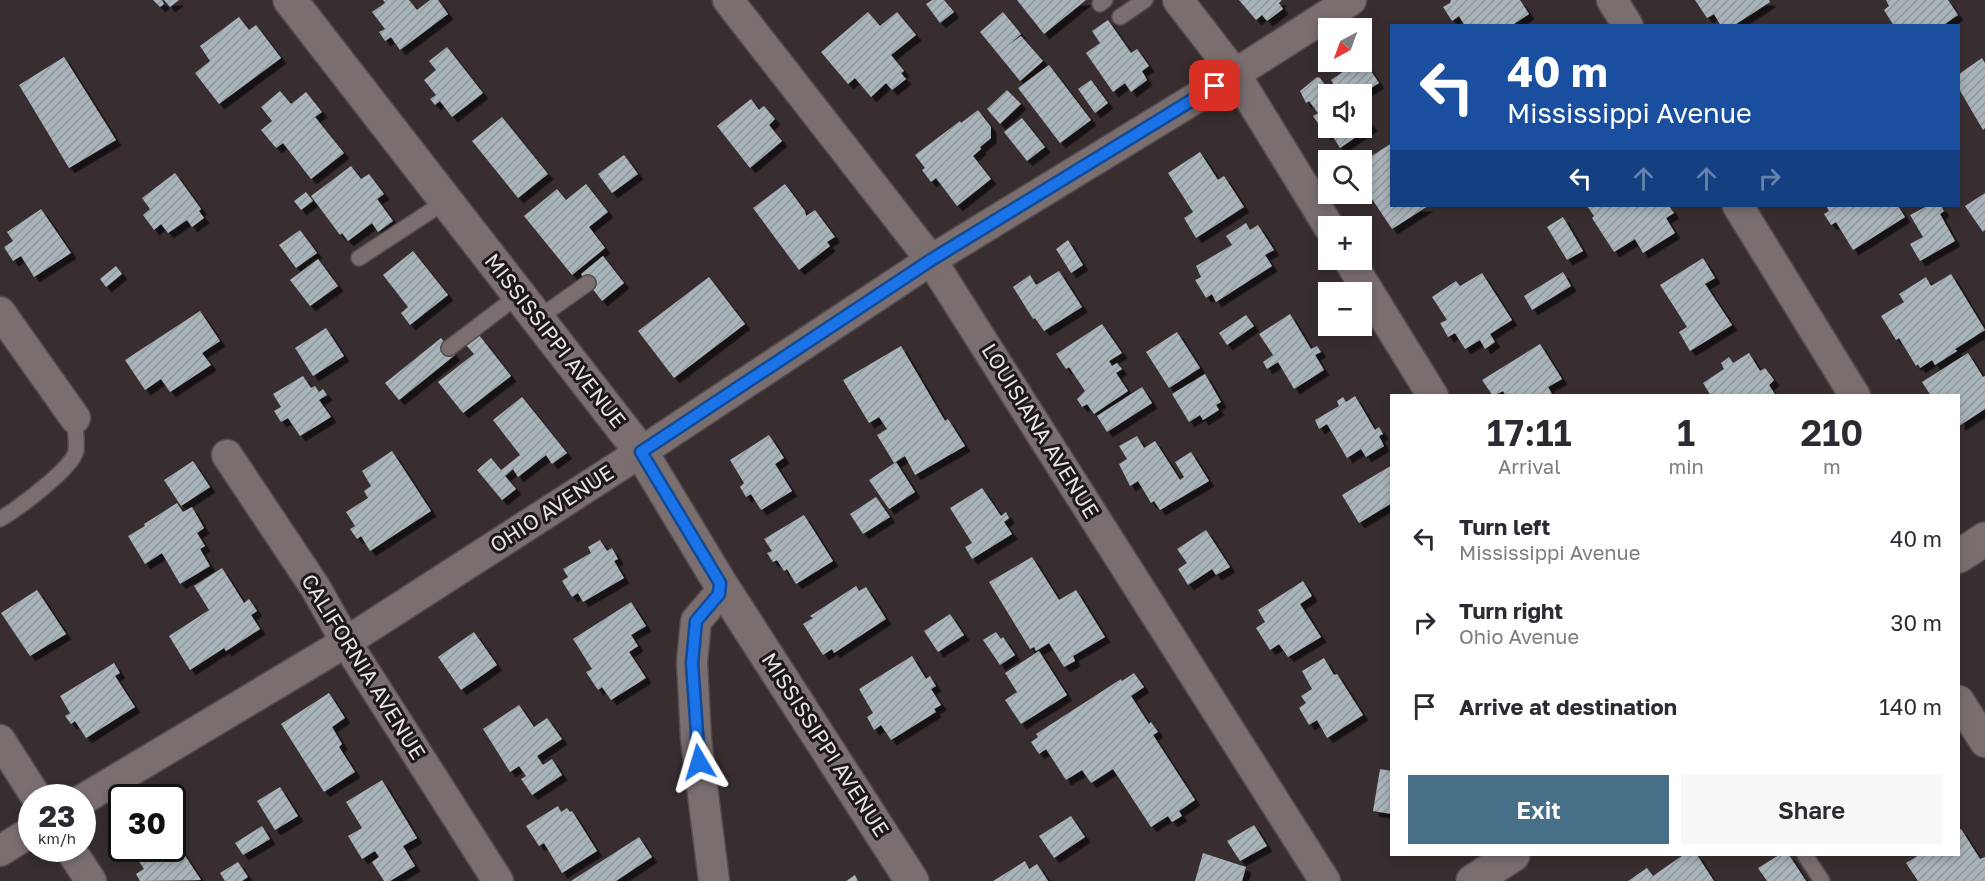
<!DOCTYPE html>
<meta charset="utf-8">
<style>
body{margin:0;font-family:"Golos Text",sans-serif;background:#f7f7f7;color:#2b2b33;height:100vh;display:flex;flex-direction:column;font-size:22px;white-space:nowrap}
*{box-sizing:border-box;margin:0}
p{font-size:20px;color:#7c7c81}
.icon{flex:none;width:33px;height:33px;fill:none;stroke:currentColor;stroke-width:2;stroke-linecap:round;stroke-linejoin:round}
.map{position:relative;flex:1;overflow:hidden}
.panel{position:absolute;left:1390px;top:394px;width:570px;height:462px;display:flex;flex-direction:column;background:#fff;border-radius:0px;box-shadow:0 3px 9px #0003}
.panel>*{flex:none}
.banner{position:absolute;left:1390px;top:24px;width:570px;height:183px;border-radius:0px;box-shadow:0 3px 9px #0003;background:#1a4fa0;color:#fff;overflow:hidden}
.needle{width:39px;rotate:221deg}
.controls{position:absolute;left:1318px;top:18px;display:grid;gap:12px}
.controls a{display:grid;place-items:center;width:54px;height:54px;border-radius:0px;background:#fff;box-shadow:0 3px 9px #0003;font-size:30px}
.speed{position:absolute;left:18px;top:784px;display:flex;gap:12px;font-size:30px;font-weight:700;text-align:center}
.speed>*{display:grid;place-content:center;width:78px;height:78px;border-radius:50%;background:#fff;box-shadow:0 3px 9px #0003;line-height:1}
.speed small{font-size:15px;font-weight:400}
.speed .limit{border:3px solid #111;border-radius:9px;background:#fff;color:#111}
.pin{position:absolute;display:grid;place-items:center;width:51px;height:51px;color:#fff;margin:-26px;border-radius:12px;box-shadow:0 3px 9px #0006}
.me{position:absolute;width:66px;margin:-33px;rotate:353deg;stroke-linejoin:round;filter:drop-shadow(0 0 4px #0008)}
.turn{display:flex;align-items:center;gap:21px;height:126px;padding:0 18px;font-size:27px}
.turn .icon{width:78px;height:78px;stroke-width:2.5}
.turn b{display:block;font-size:42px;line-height:51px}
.lanes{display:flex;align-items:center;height:57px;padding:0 18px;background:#0003;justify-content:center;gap:30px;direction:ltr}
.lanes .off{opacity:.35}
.eta{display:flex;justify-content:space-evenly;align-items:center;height:102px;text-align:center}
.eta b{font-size:36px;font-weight:600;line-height:42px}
.cta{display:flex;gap:12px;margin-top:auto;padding:12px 18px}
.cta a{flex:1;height:69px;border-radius:0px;background:#477088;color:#fff;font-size:24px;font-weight:600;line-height:69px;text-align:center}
.cta a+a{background:#f7f7f7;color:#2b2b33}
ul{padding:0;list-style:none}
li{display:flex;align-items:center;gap:18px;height:84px;padding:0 18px}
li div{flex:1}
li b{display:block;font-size:22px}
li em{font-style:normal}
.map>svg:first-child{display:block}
</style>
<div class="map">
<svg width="1985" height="881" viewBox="0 0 1985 881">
<defs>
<pattern id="building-hatch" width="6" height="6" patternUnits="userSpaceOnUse" patternTransform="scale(1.5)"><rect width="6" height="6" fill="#a9b4ba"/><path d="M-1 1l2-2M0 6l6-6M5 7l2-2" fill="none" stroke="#90989c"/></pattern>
<filter id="shadow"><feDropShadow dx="5.5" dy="5.5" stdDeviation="0" flood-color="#0009"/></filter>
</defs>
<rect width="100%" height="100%" fill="#382e2f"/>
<g fill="url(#building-hatch)" filter="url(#shadow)">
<path d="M153,0H162L164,4L160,7Z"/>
<path d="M164,0H179L170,7Z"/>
<path d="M383,0H409L417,10L430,0H438L448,14L400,50L391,37L385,41L379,32L385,29L372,12L385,3Z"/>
<path d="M932,0H944L954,12L940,23L926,4Z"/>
<path d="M1017,0H1086L1044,34Z"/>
<path d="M1239,0H1282L1279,3L1283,9L1267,21L1262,15L1256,20Z"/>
<path d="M1451,0H1520L1529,14L1511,26H1465L1459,16L1452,21L1443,7L1450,3Z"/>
<path d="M1695,0H1769L1770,2L1733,26H1721L1714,14L1707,18Z"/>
<path d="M1886,0H1948L1958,15L1942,26H1894L1884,10L1889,6Z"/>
<path d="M868,12L880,26L897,12L916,35L891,55L904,71L901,73L906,79L892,90L886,83L871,97L855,78L848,84L821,52Z"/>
<path d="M1003,12L1021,34L1009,45L1021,36L1043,61L1020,81L980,32Z"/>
<path d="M239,17L249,30L256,25L281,58L219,104L195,73L210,61L200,46Z"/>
<path d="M1108,20L1131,53L1137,49L1149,66L1142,71L1147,80L1131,92L1125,83L1113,92L1086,53L1100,43L1092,31Z"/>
<path d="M447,47L483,93L452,117L440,101L435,105L430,99L436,95L424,80L436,70L429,61Z"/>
<path d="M64,57L116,140L69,168L19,85Z"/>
<path d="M1362,58L1379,83L1361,94H1329V128H1362V111L1372,126L1340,148L1330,132L1326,135L1313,116L1318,113L1309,101L1306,103L1300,91L1317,77L1320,78L1328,89L1334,85L1331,80L1344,71L1338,62H1362Z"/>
<path d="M1982,58L1985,63V128L1983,130L1959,89V74Z"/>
<path d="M1049,65L1091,120L1060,143L1018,88Z"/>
<path d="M1091,80L1108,103L1095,113L1078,89Z"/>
<path d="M1007,90L1021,104L1000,124L987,109Z"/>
<path d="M280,91L291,104L306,92L322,112L315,117L344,153L311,179L283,143L276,148L261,130L272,121L261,107Z"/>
<path d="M751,99L759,110L764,106L775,119L769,125L782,141L750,168L717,126Z"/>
<path d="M978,110L991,127V138L980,147L981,149L973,156L991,179L957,206L936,178L931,182L922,170L925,168L915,155L960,121L961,123Z"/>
<path d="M502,117L548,174L518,198L472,141Z"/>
<path d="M1022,118L1045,147L1027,161L1004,132Z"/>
<path d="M1392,143V206H1428L1392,229L1362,184V162Z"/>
<path d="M1200,152L1218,180L1224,176L1244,207L1196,238L1184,218L1193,212L1168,173Z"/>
<path d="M624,155L638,174L612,193L598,174Z"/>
<path d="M351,166L361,179L369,174L384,194L377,199L393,221L378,232L372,223L348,241L342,233L340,235L311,196Z"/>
<path d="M175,173L201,209L199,211L204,218L192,227L187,220L168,233L161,224L154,230L143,215L150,209L142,198Z"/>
<path d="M586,184L608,212L589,227L605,248L572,275L524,216L557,189L566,200Z"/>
<path d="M785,184L805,211L806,216L815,210L835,237L827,242L830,246L799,270L753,208Z"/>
<path d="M306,192L313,201L301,210L294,201Z"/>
<path d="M1985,193V230L1983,232L1965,206Z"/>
<path d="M1587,206H1669L1674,213L1666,218L1675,233L1643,253L1635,239L1614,252L1592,218L1594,216Z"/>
<path d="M1826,206H1898L1905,217L1853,250L1836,222L1831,225L1824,214L1829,211Z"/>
<path d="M1927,206H1934L1935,207L1941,206L1944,211L1940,214L1955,241L1920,261L1910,244L1923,237L1910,215Z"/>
<path d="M41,209L71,253L34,277L21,256L13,261L4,247L13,241L7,232Z"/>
<path d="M1563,217L1583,251L1567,260L1547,227Z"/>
<path d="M1246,223L1250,230L1258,225L1274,250L1265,255L1272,266L1216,302L1212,294L1206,298L1195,280L1201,277L1196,266L1232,245L1226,236Z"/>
<path d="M300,230L317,253L296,268L279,245Z"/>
<path d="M1068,240L1083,265L1071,273L1056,249Z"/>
<path d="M413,251L448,295L410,325L401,313L408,307L383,275Z"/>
<path d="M603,256L624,283L602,301L581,274Z"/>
<path d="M1703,258L1715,278L1705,284L1732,325L1690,351L1679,332L1687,327L1660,285Z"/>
<path d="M318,259L338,286L310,306L290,280Z"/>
<path d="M116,266L122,274L106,287L100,279Z"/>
<path d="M1059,271L1082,307L1044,331L1035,318L1033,319L1013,287L1030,275L1036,285Z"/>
<path d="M1563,272L1571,286L1532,310L1524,296Z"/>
<path d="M1482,273L1512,320L1490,334L1495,342L1485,349L1480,340L1465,349L1455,333L1448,337L1440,323L1447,320L1432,297L1456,281L1460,286Z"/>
<path d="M1951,274L1985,330L1955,349L1957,351L1935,365L1932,360L1920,368L1918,364L1916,366L1899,338L1896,340L1881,316L1904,302L1899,294L1926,277L1931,286Z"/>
<path d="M709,277L745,324L674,378L638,331Z"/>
<path d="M200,311L220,341L202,353L211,365L170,392L161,379L145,390L125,360Z"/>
<path d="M1290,314L1311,349L1317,346L1321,352L1315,355L1324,370L1294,389L1278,362L1267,369L1263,362L1273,355L1259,334Z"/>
<path d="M1246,315L1254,326L1227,345L1219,333Z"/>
<path d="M1102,324L1122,353L1109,361L1112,366L1117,363L1122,369L1116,373L1128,391L1094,414L1087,404L1082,407L1077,399L1085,391L1069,367L1066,369L1056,354Z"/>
<path d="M326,328L344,356L313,376L295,348Z"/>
<path d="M1177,332L1200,368L1169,388L1146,352Z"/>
<path d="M479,335L511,376L463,413L438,382L474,354L466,345Z"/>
<path d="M441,338L455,355L399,400L385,383Z"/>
<path d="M1540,344L1562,379L1548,387L1553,396H1506L1503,391L1493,396L1482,380Z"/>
<path d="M901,346L945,421L948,419L965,446L915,475L905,456L894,463L877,435L887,429L879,417L869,423L843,380Z"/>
<path d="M1749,353L1760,371L1765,368L1774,380L1769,385L1776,396H1711L1703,383L1724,369L1721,363L1729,357L1733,363Z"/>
<path d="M1968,353L1983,377L1985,376V409L1959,426V396H1931L1922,382Z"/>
<path d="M1205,374L1221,402L1216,405L1219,410L1203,420L1200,415L1189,422L1172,394Z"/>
<path d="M303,376L311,388L315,386L319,392L323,389L327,395L319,400L331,417L300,436L288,418L281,422L274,411L281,407L273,394Z"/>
<path d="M1142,387L1152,403L1107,432L1097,416Z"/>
<path d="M1355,396L1375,430L1379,427L1383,434L1379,436L1384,446L1366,457L1361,449L1347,458L1327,424L1319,429L1315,420L1339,406L1337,401L1343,397L1346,402Z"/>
<path d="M522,397L567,453L552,464L546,455L518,477L513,469L505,476L516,489L502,500L477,470L491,458L501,470L520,455L493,420Z"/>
<path d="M769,435L784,458L775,464L792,491L761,510L751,494L746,497L740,487L744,483L730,460Z"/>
<path d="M1137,436L1144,448L1155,441L1180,480L1184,477L1175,462L1191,452L1209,481L1160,510L1154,501L1151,503L1138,481L1130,486L1119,464L1127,459L1119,446Z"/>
<path d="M392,451L431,511L370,551L361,536L357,539L350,529L355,526L346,512L368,498L364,491L371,486L362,471Z"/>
<path d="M193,461L210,487L181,506L164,480Z"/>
<path d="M896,462L915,492L889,509L869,480Z"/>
<path d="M1392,465V503L1359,523L1342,495Z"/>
<path d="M982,488L1001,516L1006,512L1009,518L1004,522L1012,534L972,559L965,547L972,543L950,508Z"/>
<path d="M876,497L890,517L863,534L850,514Z"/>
<path d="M177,503L183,512L192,507L204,528L197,533L205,546L200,549L210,566L180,584L162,553L145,564L128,536L145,526L144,524Z"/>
<path d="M804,515L833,561L796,584L787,569L784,571L777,560L773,562L767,553L772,551L764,539Z"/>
<path d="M1206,530L1230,567L1216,575L1212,569L1188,585L1178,569L1187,563L1177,549Z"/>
<path d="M600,540L607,551L612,548L618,559L614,561L624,578L583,602L578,593L572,597L562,581L568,577L563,569L591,553L588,547Z"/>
<path d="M1032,557L1059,600L1076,590L1105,637L1073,656L1075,661L1064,667L1049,643L1036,651L1034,647L1030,649L989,582Z"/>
<path d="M222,568L244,603L249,599L257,611L251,615L260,629L226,651L224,648L190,670L169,636L209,610L194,586Z"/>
<path d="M1303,581L1312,596L1300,604L1321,637L1288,657L1279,644L1270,650L1256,628L1265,622L1258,610Z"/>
<path d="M856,586L859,591L866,587L886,619L834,653L832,649L823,655L803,624L813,618L810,616Z"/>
<path d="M37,590L66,634L30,656L1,613Z"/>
<path d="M631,602L646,626L631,635L638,646L629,652L646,678L611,700L602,687L598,690L586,672L592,669L573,639Z"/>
<path d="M950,614L964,635L938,652L924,631Z"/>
<path d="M474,632L497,665L461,690L438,657Z"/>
<path d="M996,632L1001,639L1003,637L1015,655L1000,665L983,640Z"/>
<path d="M1039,651L1067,695L1021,724L1005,700L1017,692L1005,673Z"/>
<path d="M912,656L926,679L930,676L934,683L936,686L931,689L941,705L934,709L936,712L891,740L881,725L874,730L867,717L873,713L859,689Z"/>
<path d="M1324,658L1334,675L1337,674L1363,715L1327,738L1317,720L1309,725L1299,708L1306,703L1301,696L1312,689L1302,671Z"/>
<path d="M114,663L120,673L115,676L135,707L86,738L75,721L71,724L65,716L70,713L60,696Z"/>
<path d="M1134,673L1144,687L1131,696L1149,724L1151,722L1158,732L1153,735L1195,800L1179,811L1182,816L1172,822L1168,816L1151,827L1113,769L1091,783L1082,770L1066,780L1046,749L1039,754L1031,742L1038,737L1036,734L1121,679L1122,681Z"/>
<path d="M329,693L345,718L332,727L342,744L339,747L355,772L324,792L281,724Z"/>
<path d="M519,705L534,727L547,718L562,739L537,756L543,765L552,759L562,775L532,795L521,779L526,776L519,766L510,772L483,729Z"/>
<path d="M1380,769L1392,771V814L1373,811Z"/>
<path d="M382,780L417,838L403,846L415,866L390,881H384L372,862L379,857L375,851L362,859L348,836L362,828L346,802Z"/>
<path d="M280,787L298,816L275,830L257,801Z"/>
<path d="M558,806L561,812L567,808L570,812L572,811L597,851L562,873L544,843L539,846L526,826Z"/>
<path d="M1071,816L1085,837L1054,858L1039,836Z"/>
<path d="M1254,825L1267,846L1240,861L1227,841Z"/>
<path d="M262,826L270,839L243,855L235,843Z"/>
<path d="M1961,829L1980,859L1985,857V881H1918L1906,863L1919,855H1959V830Z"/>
<path d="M172,836L201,880L140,881L136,874L144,869L131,849H172Z"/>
<path d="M639,837L652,857L616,881H571Z"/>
<path d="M1203,853L1246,867L1242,881H1195Z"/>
<path d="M1683,855H1697L1714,881H1628L1647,868L1653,876Z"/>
<path d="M1779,855H1789L1806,881H1767L1758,868Z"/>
<path d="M1025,861L1029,869L1037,864L1048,881H993Z"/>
<path d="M238,862L248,877L242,881H225L220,873Z"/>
<path d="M855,875L858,881H846Z"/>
</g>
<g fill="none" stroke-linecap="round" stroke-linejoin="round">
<defs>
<g id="service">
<path d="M1100,4L1105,0"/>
<path d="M1120,17L1145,0"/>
<path d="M359,258L446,201"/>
<path d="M537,319L588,283"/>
<path d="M449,348L519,295"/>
<path d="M0,519C16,510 73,468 76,451C77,441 75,429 75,418"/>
<path d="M1805,855L1822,881"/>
</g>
<g id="minor">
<path d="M728,0L931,260L1325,881"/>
<path d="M1178,0L1235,74L1329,227"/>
<path d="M1612,0L1628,26"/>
<path d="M1738,206L1855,396"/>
<path d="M1349,260L1433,396"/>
<path d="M0,312L75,418"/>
<path d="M227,455L315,587L346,642L498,881"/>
<path d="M1959,701L1985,742"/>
<path d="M0,740L37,798"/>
<path d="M82,800L346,642L641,452L931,260L1235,74L1351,0"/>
<path d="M70,849L91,881"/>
<path d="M0,851L32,831"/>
<path d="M714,881L696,739L692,662L696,621L719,594L720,583"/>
</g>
<path id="tertiary" d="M290,0L641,452L720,583L912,881"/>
<g id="secondary">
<path d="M1959,556L1985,539"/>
<path d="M1473,881L1513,855"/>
</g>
</defs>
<use href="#service" stroke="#544b4c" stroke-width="18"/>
<use href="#minor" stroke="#544b4c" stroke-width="33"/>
<use href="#tertiary" stroke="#544b4c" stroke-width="36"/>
<use href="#secondary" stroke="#544b4c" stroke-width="36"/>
<use href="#service" stroke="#7a6e6f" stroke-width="15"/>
<use href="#minor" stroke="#7a6e6f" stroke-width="30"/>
<use href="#tertiary" stroke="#7a6e6f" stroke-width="33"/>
<use href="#secondary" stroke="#7a6e6f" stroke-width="33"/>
</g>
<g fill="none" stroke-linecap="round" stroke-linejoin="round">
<defs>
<path id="route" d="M699,762L692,663L696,621L719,594L720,583L641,452L931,260L1215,86"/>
</defs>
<use href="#route" stroke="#114b97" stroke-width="15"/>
<use href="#route" stroke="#1a73e8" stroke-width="10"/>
</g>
<g text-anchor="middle" stroke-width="6" stroke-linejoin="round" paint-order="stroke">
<g font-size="21" fill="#e9e3e3" stroke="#1c1718">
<text transform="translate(555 341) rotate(52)" y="7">MISSISSIPPI AVENUE</text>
<text transform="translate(1040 431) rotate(58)" y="7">LOUISIANA AVENUE</text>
<text transform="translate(552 509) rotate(-33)" y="7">OHIO AVENUE</text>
<text transform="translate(363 667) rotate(58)" y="7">CALIFORNIA AVENUE</text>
<text transform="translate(825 745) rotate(57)" y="7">MISSISSIPPI AVENUE</text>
</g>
</g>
</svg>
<div class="controls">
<a><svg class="needle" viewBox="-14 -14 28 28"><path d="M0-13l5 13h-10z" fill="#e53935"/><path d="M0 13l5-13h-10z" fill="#7c7c81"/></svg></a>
<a><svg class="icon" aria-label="sound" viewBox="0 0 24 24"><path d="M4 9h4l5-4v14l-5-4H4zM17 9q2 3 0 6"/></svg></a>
<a><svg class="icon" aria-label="search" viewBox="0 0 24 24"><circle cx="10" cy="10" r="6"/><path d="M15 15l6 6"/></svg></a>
<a>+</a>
<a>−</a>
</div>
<div class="speed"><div>23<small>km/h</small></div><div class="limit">30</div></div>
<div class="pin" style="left:1215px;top:86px;background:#d93025"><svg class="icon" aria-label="arrive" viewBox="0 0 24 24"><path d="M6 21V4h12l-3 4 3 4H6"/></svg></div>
<svg class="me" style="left:699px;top:762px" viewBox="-20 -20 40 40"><path d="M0-17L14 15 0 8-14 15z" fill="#1a73e8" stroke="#fff" stroke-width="4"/></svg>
<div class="banner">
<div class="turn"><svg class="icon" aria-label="left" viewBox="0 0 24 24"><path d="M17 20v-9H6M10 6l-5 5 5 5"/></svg><div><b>40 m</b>Mississippi Avenue</div></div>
<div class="lanes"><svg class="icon" aria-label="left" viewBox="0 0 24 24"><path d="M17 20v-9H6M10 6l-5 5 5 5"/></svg><svg class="icon off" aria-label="ahead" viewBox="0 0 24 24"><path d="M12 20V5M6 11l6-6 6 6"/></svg><svg class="icon off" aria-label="ahead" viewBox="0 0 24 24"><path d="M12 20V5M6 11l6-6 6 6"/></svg><svg class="icon off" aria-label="right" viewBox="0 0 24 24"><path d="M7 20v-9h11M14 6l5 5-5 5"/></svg></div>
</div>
<section class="panel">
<div class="eta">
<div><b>17:11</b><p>Arrival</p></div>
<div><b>1</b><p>min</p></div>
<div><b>210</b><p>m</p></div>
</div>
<ul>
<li><svg class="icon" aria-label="left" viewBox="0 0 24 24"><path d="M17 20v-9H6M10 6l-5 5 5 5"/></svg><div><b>Turn left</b><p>Mississippi Avenue</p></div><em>40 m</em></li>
<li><svg class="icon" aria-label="right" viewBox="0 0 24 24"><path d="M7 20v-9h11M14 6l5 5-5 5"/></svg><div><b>Turn right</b><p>Ohio Avenue</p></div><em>30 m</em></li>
<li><svg class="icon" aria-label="arrive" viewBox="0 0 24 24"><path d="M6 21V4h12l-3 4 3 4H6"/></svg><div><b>Arrive at destination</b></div><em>140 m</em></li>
</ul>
<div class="cta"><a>Exit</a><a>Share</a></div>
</section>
</div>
